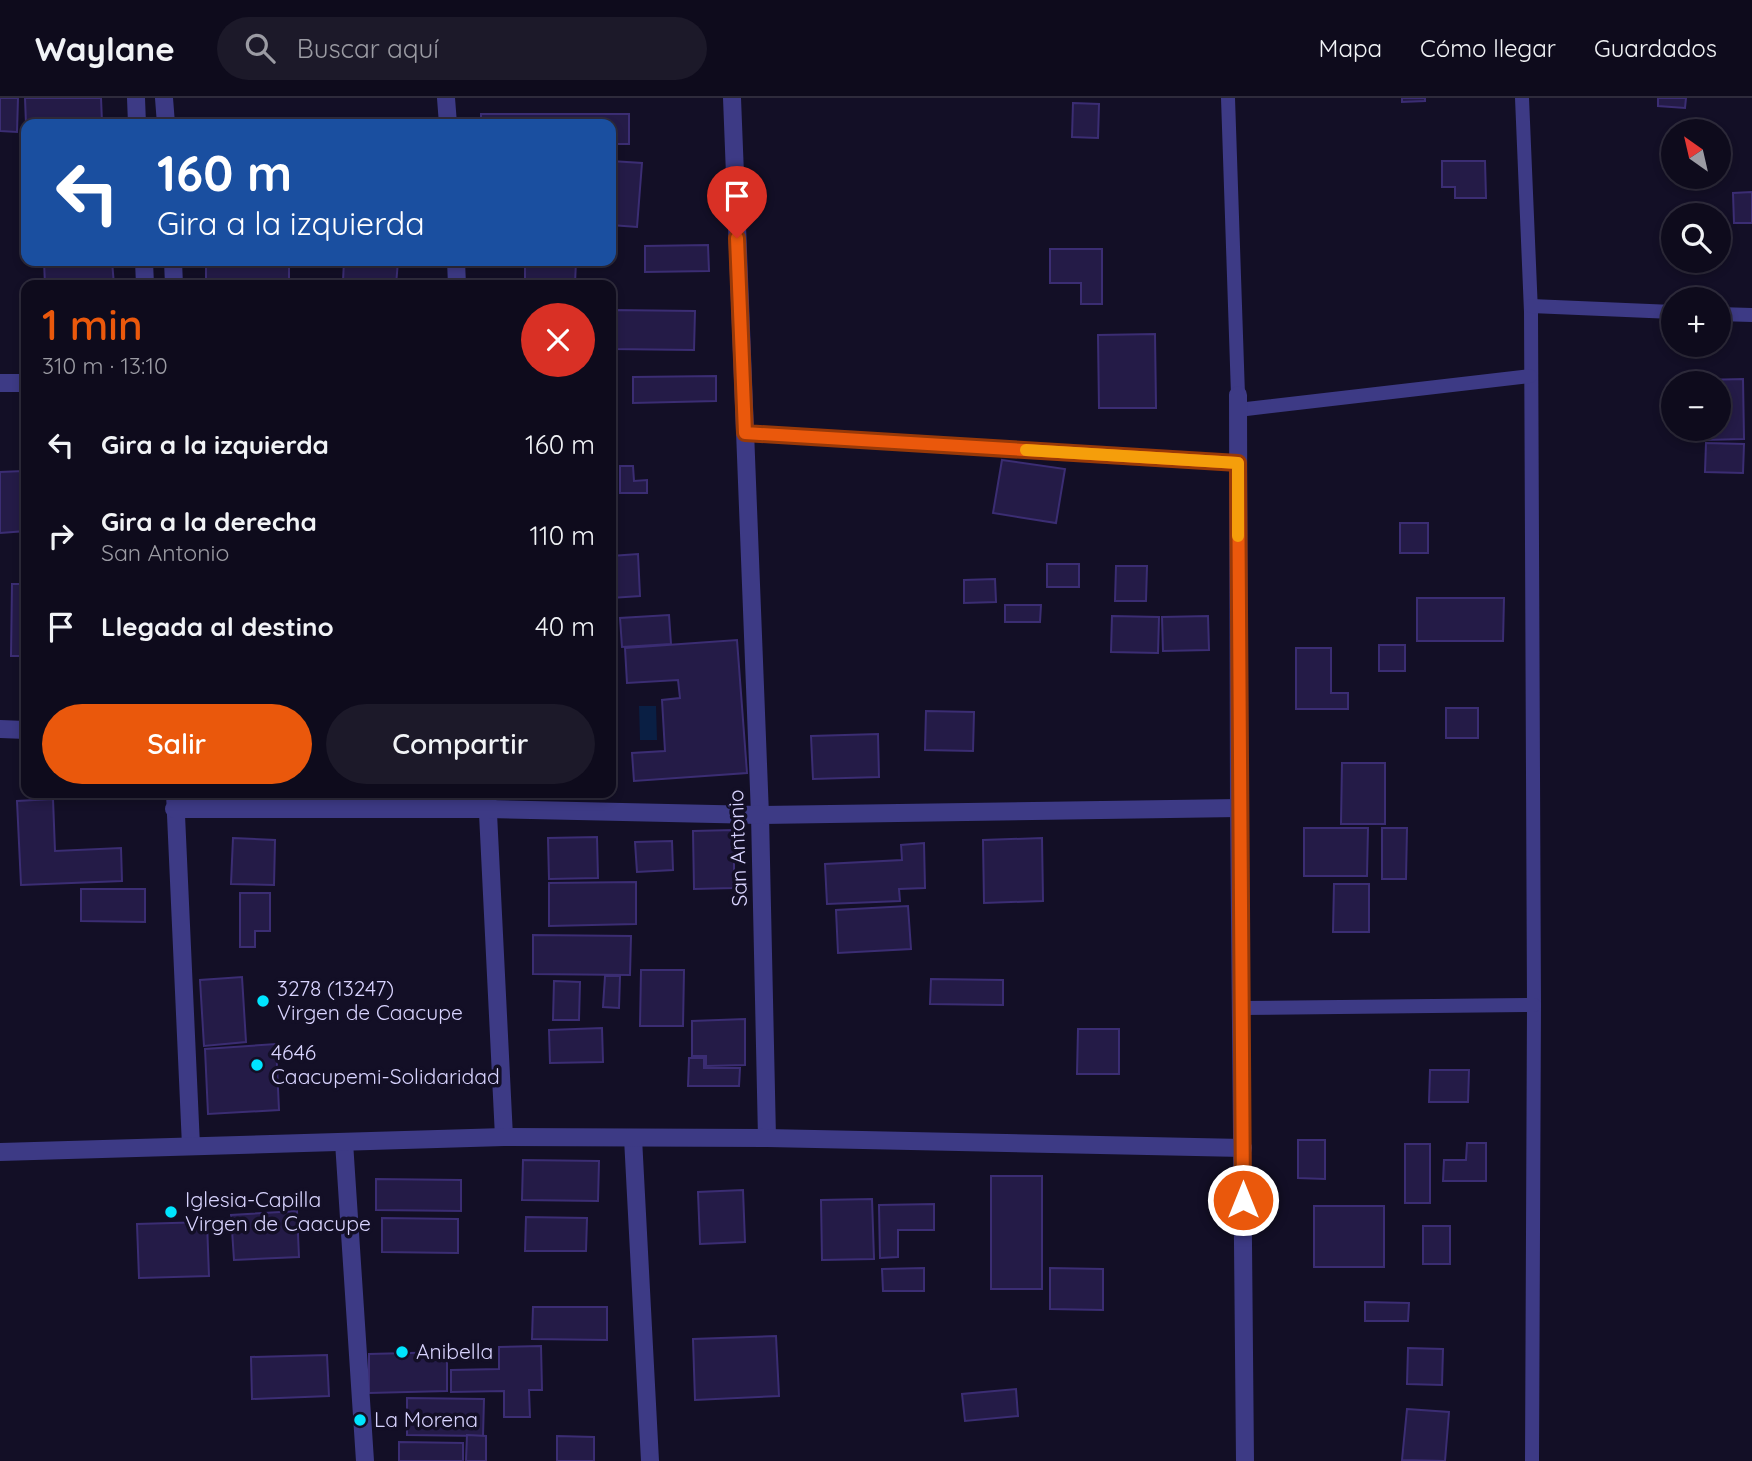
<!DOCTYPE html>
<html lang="es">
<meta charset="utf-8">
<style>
body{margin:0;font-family:Quicksand,sans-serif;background:#1c1929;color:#f1f3f6;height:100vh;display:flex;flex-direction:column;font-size:26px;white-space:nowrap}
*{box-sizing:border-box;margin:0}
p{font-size:23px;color:#9b9ba3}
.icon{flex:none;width:38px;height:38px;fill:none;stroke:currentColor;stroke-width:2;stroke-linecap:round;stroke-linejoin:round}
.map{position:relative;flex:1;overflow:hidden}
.drawer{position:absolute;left:21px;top:182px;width:595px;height:518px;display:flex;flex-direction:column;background:#0e0b1c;border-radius:14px;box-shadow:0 4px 10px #0003,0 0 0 2px #2e2b3b}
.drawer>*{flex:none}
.banner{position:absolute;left:21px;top:21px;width:595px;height:147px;border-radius:14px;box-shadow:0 4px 10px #0003,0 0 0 2px #2e2b3b;background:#1a4fa0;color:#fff;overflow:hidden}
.needle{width:46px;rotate:326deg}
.buttons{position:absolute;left:1661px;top:21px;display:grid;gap:14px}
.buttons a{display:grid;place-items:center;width:70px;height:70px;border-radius:50%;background:#0e0b1c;box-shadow:0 4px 10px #0003,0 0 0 2px #2e2b3b;font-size:35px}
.pin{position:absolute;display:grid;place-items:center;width:60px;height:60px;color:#fff;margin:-72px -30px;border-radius:50% 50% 50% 0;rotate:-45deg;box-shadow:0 0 7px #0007}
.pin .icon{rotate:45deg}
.me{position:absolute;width:77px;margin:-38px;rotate:0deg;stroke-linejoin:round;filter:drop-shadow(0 0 5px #0008)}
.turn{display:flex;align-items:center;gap:24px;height:147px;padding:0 21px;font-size:32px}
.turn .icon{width:91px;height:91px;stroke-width:2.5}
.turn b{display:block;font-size:49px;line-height:60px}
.round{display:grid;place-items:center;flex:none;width:74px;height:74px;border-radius:37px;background:#1c1929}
.overview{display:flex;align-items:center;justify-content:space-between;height:119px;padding:0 21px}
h1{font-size:42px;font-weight:600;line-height:52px;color:#ea580c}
.action{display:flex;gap:14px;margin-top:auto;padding:14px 21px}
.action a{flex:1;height:80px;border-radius:42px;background:#ea580c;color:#fff;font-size:28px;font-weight:600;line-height:80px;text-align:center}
.action a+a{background:#1c1929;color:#f1f3f6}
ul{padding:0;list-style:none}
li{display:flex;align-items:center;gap:21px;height:91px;padding:0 21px}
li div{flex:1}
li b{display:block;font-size:26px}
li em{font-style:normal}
header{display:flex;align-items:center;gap:42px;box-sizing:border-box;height:98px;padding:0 35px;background:#0e0b1c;border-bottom:2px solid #2e2b3b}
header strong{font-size:33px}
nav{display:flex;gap:38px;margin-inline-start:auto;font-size:24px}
.search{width:490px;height:63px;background:#1c1929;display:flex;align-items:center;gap:18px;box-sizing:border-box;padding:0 24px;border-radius:38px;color:#9b9ba3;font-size:26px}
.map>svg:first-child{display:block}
</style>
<header>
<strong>Waylane</strong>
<div class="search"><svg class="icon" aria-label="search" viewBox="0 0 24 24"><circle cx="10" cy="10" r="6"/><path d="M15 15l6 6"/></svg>Buscar aquí</div>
<nav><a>Mapa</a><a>Cómo llegar</a><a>Guardados</a></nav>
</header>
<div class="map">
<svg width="1752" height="1363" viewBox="0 0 1752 1363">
<rect width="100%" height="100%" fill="#130f26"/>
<path fill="#0a1f44" d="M639,608H656L657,642H640Z"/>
<g fill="#241b47" stroke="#3b2d73" stroke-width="2">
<path d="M0,0H18L17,34L0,33Z"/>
<path d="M25,0H101L102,24L26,26Z"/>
<path d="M1402,0H1425V3L1402,4Z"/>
<path d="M1658,0H1686L1685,10L1658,8Z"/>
<path d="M1073,5L1099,6L1098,40L1072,39Z"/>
<path d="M481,16H629V46H611V26H481Z"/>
<path d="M294,23V26H231V24Z"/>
<path d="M611,63L642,65L637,129L611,127Z"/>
<path d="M1442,63H1485L1486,100H1455V89H1442Z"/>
<path d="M1752,94V125H1734L1733,95Z"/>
<path d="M708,147L709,173L645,174V148Z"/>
<path d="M1050,151H1102V206H1081V185H1050Z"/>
<path d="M44,163H112L114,187H45Z"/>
<rect x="206" y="163" width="83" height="24"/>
<path d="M344,163H398L396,187H367L368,185L343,183Z"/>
<path d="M525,163H576L575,186L525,187Z"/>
<path d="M613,212L695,213L694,252L612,251Z"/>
<path d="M1155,236L1156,310H1099L1098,237Z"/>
<path d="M716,278V303L633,305V279Z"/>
<path d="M1743,281L1744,341L1704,342L1703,331H1718V285H1702V282Z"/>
<rect x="611" y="336" width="5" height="30"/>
<path d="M1706,345L1744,346L1743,375L1705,374Z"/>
<path d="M1002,362L1065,371L1056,425L993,415Z"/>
<path d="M620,368H633L634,383L647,382V395H620Z"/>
<path d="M23,373L26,433L0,435V374Z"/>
<rect x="1400" y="425" width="28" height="30"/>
<path d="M638,456L640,498L611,500V458Z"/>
<rect x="1047" y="466" width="32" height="23"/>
<path d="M1116,468H1147L1146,503H1115Z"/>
<path d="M995,481L996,504L964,505V482Z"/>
<path d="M12,486H26V558H11Z"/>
<path d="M1417,500H1504L1503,543H1417Z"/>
<path d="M1005,507H1041L1040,524H1005Z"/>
<path d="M669,517L671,546L622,549L620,520Z"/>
<path d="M1112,518L1159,519L1158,555L1111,554Z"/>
<path d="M1208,518L1209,552L1163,553L1162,519Z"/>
<path d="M737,542L747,675L634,683L632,655L665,653L662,602L680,600L678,582L627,585L625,550Z"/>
<rect x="1379" y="547" width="26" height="26"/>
<path d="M1296,550H1331V595H1348V611H1296Z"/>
<rect x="611" y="601" width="5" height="39"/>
<rect x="1446" y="610" width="32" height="30"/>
<path d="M926,613L974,614L973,653L925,652Z"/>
<path d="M878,636L879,679L813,681L811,638Z"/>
<path d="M1342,665H1385V726H1341Z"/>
<path d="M53,701L55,753L121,750L122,783L21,787L17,703Z"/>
<path d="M1304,730H1368L1367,778H1304Z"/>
<path d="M1382,730H1407L1406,781H1382Z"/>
<path d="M734,732V790L694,791L693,733Z"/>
<path d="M597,739L598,780L549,781L548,740Z"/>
<path d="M233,740L275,742L274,787L231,786Z"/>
<path d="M1042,740L1043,803L984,805L983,742Z"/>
<path d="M672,743L673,772L637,774L635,744Z"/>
<path d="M924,745L925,790L899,791L900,803L827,806L825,766L902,762L901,747Z"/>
<path d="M636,784V826L549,828V785Z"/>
<path d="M1334,786H1369V834H1333Z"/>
<path d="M81,791H145V824L81,823Z"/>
<path d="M240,795H270V833H255V849H240Z"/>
<path d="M908,808L911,851L838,855L836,812Z"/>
<path d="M533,837L631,838L630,877L533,876Z"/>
<path d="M641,872H684L683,928H640Z"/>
<path d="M605,878H620L619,910L603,909Z"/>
<path d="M242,879L246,944L204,948L200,882Z"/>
<path d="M931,881L1003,882V907L930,906Z"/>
<path d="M554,883L580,884L579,922H553Z"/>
<path d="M745,921V967L706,968V958H692V923Z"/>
<path d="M602,930L603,964L550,965L549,932Z"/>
<path d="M1078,931H1119V976H1077Z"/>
<path d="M276,946L279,1012L208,1016L205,951Z"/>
<path d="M689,960H704V970H740L739,988H688Z"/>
<path d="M1430,972H1469L1468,1004H1429Z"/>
<path d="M1298,1042H1325V1081L1298,1080Z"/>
<path d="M1467,1045H1486V1083H1443L1444,1062H1466Z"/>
<rect x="1405" y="1046" width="25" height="59"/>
<path d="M523,1062L599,1063L598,1103L522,1102Z"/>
<rect x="991" y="1078" width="51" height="113"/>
<path d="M376,1081L461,1082V1113L376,1112Z"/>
<path d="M743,1092L745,1144L700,1146L698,1094Z"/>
<path d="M872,1101L874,1161L822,1162L821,1102Z"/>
<path d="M934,1106V1132H898V1159L880,1160L879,1107Z"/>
<rect x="1314" y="1108" width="70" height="61"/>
<path d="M297,1113L299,1159L234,1162L231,1117Z"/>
<path d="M526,1119L587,1120L586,1153H525Z"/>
<path d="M382,1120L458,1121V1155L382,1154Z"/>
<path d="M207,1124L209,1178L139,1180L137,1126Z"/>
<rect x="1423" y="1128" width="27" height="38"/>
<path d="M924,1170V1193H883L882,1171Z"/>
<path d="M1050,1170L1103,1171V1212L1050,1211Z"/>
<path d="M1365,1204L1409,1205L1408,1223H1365Z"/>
<path d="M533,1209H607V1242L532,1241Z"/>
<path d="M776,1238L779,1298L695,1302L693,1241Z"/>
<path d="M541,1248L542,1292H529L530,1319H504V1293L451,1294V1272L499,1271V1249Z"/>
<path d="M1408,1250L1443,1251L1442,1287L1407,1286Z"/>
<path d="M447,1254V1293L369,1295V1256Z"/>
<path d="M327,1257L329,1298L252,1301L251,1259Z"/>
<path d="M1016,1291L1018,1318L965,1323L962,1296Z"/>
<path d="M407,1300L484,1301L483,1338L407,1337Z"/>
<path d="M1407,1311L1449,1314L1445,1363L1402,1362Z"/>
<path d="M467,1337L486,1338V1363H466Z"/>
<path d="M557,1338L594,1339V1363H557Z"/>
<path d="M399,1344L463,1345V1363H399Z"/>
</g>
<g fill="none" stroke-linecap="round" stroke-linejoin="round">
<g stroke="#3d3a85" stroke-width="14">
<path d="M1228,0L1238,297"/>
<path d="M1522,0L1531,214L1534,907L1532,1363"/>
<path d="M1531,208L1673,214"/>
<path d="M1718,216L1752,217"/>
<path d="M1238,312L1530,278"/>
<path d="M745,335L1238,365"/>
<path d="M1242,910L1534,907"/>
</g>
<g stroke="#3d3a85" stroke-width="18">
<path d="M136,0L137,26"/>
<path d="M164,0L166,26"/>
<path d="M446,0L448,26"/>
<path d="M732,0L760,717L767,1040"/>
<path d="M144,163L145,187"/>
<path d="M173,163L174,187"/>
<path d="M456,163L457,187"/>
<path d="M0,285H26"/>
<path d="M1238,297L1239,710L1245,1363"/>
<path d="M0,631L26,632"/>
<path d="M175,695L191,1048"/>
<path d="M487,695L504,1039"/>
<path d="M174,711H488L760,717L1239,710"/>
<path d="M633,1040L650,1363"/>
<path d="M344,1044L365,1363"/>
<path d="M0,1054L504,1039L767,1040L1243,1050"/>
</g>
</g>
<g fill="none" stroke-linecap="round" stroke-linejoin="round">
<defs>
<path id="route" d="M737,140L745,335L1238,365L1243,1102"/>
</defs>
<use href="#route" stroke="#983908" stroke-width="18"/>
<use href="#route" stroke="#ea580c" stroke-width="12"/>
<path stroke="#f59e0b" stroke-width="12" d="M1026,352L1238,365V438"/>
</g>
<g fill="#00e5ff" stroke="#130f26" stroke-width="2.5">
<circle cx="263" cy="903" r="7"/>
<circle cx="257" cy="967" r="7"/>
<circle cx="171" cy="1114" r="7"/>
<circle cx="402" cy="1254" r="7"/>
<circle cx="360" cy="1322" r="7"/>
</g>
<g text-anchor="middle" stroke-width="7" stroke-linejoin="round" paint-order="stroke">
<g font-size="21" fill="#d9d4ff" stroke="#130f26">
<text transform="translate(738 750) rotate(-92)" y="7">San Antonio</text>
</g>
<g font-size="21" fill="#d9d4ff" stroke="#130f26" text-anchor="start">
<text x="277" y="898">3278 (13247)<tspan x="277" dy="24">Virgen de Caacupe</tspan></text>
<text x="271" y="962">4646<tspan x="271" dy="24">Caacupemi-Solidaridad</tspan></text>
<text x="185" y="1109">Iglesia-Capilla<tspan x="185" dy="24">Virgen de Caacupe</tspan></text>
<text x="416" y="1261">Anibella</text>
<text x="374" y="1329">La Morena</text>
</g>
</g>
</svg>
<div class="buttons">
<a><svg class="needle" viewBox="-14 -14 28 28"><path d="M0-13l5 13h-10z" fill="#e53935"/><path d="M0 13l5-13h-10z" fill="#9b9ba3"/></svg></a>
<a><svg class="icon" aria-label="search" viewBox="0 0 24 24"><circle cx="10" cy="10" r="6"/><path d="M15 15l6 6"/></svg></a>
<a>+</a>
<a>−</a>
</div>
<div class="pin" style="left:737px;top:140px;background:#d93025"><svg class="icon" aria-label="arrive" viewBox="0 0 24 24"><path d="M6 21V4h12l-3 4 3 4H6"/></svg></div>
<svg class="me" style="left:1243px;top:1102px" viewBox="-20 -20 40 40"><circle r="17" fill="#ea580c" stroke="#fff" stroke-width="3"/><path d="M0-11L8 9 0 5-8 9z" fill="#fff"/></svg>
<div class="banner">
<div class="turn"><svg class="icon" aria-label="left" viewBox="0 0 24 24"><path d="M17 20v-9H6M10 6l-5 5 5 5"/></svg><div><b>160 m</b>Gira a la izquierda</div></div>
</div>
<section class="drawer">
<div class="overview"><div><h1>1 min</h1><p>310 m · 13:10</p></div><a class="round" style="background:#d93025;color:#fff"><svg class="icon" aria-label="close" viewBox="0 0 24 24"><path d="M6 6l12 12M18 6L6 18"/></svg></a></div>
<ul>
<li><svg class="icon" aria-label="left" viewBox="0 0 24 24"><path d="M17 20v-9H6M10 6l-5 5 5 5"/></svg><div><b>Gira a la izquierda</b></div><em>160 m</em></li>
<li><svg class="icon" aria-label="right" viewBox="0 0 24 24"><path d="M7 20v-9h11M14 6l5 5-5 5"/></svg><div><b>Gira a la derecha</b><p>San Antonio</p></div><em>110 m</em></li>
<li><svg class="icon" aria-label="arrive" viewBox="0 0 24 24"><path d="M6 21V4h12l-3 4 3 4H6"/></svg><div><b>Llegada al destino</b></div><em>40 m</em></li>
</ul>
<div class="action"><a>Salir</a><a>Compartir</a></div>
</section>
</div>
